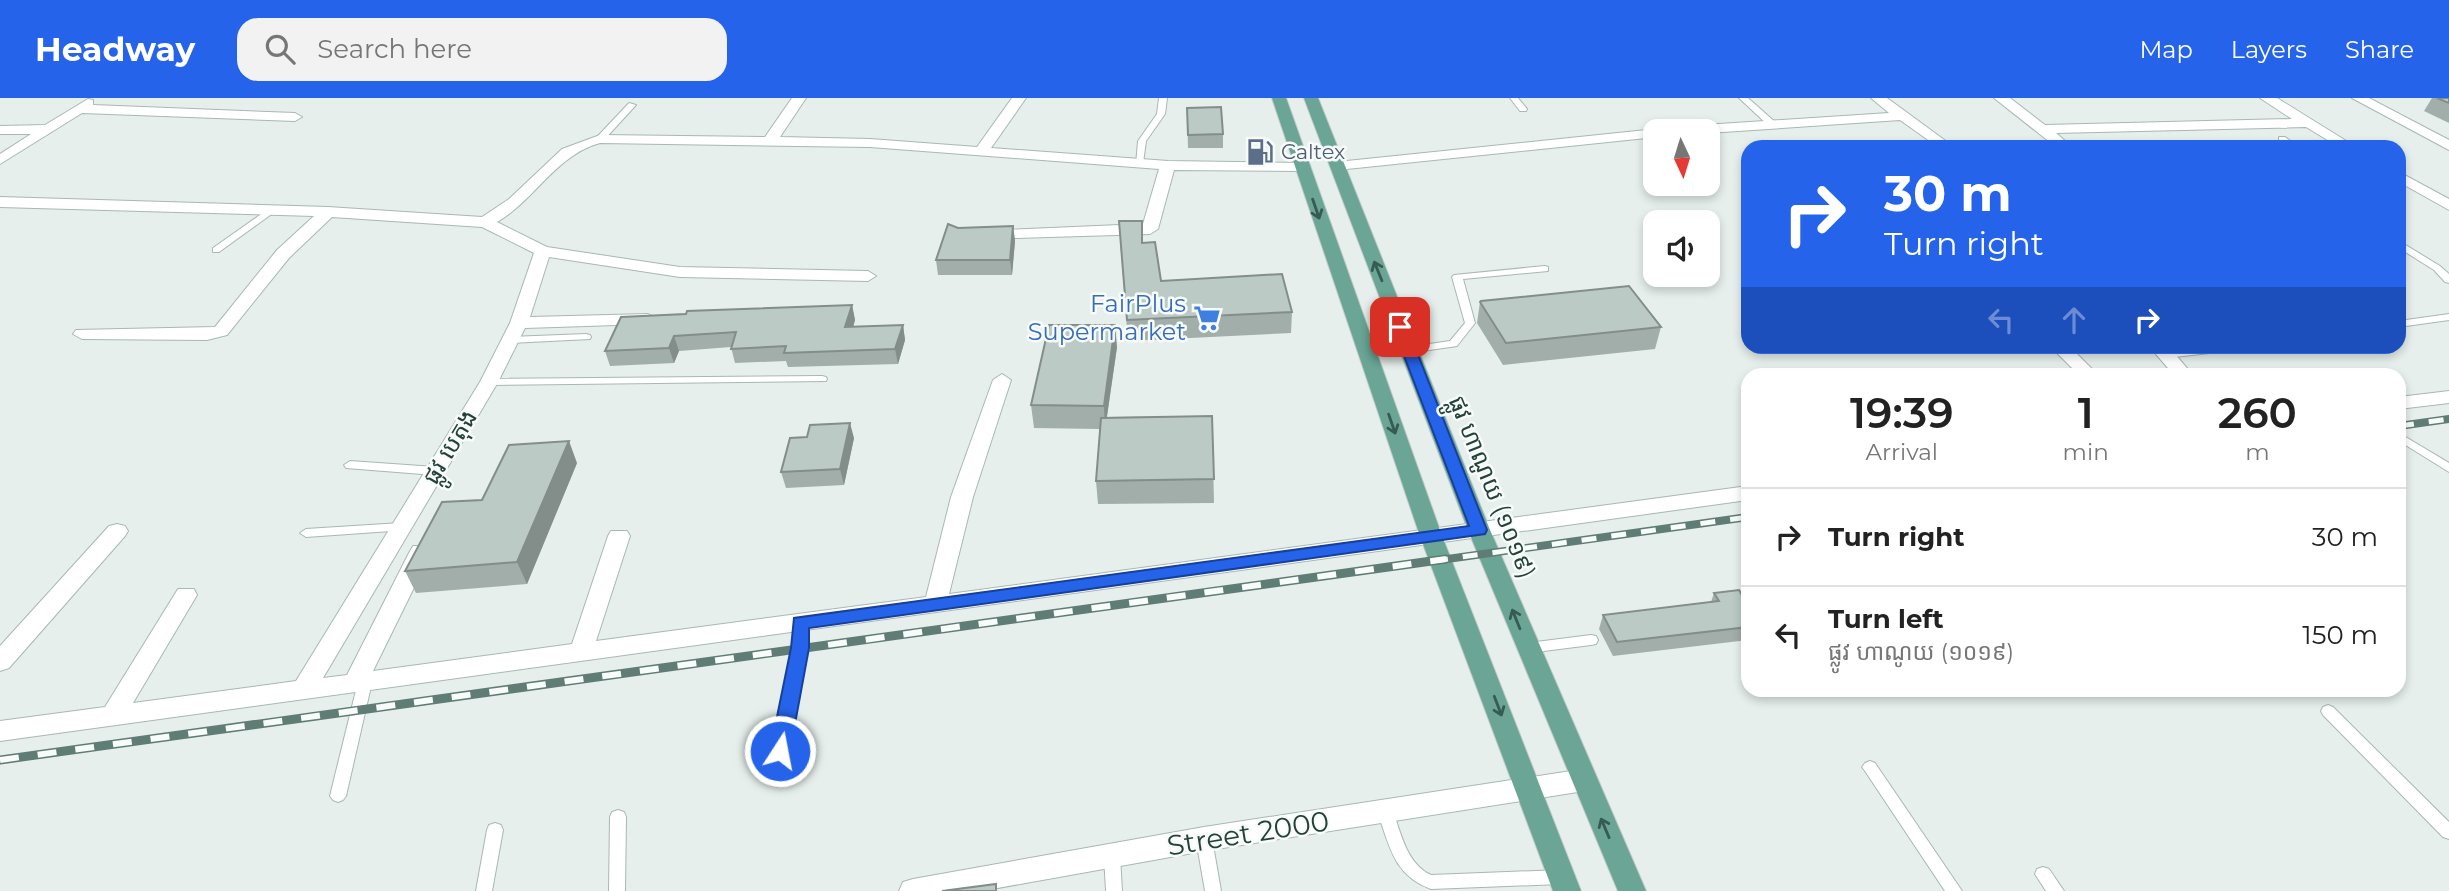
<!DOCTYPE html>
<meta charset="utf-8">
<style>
body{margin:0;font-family:Montserrat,"Noto Sans Khmer",sans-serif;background:#f2f2f2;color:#222;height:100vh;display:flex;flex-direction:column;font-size:26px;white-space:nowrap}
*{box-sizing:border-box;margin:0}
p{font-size:23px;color:#767676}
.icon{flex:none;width:38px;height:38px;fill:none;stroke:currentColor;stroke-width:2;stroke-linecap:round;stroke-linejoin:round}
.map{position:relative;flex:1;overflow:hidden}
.panel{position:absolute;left:1741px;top:270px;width:665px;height:329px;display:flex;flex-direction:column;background:#fff;border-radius:21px;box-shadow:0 4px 10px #0003}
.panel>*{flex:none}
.banner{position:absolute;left:1741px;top:42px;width:665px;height:214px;border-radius:21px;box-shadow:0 4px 10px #0003;background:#2563eb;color:#fff;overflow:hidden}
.needle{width:46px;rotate:176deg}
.controls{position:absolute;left:1643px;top:21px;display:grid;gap:14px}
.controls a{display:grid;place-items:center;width:77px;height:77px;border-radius:14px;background:#fff;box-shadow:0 4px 10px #0003;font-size:35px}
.pin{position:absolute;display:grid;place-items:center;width:60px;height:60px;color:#fff;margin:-30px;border-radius:14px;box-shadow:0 4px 10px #0006}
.me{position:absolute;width:77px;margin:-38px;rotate:11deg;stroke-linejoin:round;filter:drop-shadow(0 0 5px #0008)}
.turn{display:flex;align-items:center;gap:24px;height:147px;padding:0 28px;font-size:32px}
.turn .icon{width:91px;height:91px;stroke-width:2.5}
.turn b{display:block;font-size:49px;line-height:60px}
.lanes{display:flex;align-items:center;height:66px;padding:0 28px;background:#0003;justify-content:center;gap:35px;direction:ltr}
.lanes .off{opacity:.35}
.eta{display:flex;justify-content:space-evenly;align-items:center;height:119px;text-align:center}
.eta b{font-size:42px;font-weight:600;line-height:49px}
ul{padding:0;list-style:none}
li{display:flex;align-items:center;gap:21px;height:98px;padding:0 28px;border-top:2px solid #e0e0e0}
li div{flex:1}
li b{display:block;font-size:26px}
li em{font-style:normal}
header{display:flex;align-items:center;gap:42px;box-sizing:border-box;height:98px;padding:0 35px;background:#2563eb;color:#fff}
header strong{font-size:33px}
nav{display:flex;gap:38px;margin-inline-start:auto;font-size:24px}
.search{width:490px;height:63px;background:#f2f2f2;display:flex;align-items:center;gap:18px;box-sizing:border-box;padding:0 24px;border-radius:21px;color:#767676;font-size:26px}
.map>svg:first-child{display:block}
</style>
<header>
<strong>Headway</strong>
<div class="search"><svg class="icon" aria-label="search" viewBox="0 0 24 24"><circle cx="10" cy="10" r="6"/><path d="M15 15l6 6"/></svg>Search here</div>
<nav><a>Map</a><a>Layers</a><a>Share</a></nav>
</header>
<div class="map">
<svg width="2449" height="793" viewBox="0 0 2449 793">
<rect width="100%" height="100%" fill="#e6efeb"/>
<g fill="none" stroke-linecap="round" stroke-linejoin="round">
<defs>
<g id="service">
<path d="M1159,0H1167L1165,16L1146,43L1143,65L1136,67L1138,43L1157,16Z"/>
<path d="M1510,0H1518L1527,11L1526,13H1520Z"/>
<path d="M1739,0H1748L1775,24V28H1769Z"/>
<path d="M629,5L636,7L603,43H597V39Z"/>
<path d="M2279,39H2285L2299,49H2289L2279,43Z"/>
<path d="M270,110L275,113L273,115L219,154H213V150Z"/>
<path d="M2399,143L2440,168L2449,176V185L2445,184L2434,172L2399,150Z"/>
<path d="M1545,168L1548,169V173L1463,181L1475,225L1457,248L1409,255L1404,252L1409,249L1450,243L1465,225L1452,179L1454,177Z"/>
<path d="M2449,216V222L2399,229V223Z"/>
<path d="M586,236L590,237L591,239L590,241L510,245L505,242L510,239Z"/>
<path d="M2212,248H2249L2244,251L2166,260L2161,257L2166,254Z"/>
<path d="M822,278L826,279L827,281L826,283L489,287L483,284L489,281Z"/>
<path d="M2399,335L2449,365V374L2399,343Z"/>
<path d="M350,363L435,369L441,373L435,377L346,370L344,367Z"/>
<path d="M401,425L405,426L407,429L405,432L306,439L300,435L306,431Z"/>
<path d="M800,520L805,522L807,525V550L788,653L785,657L780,659L775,657L772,653L793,550V525L795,522Z"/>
<path d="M1591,537L1596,538L1598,542L1596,546L1591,547L1528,555L1523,554L1521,550L1523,546L1528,545Z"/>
<path d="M365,579L370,580L372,584L346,698L343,702L338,704L333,702L330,698L358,584L360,580Z"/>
<path d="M2328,607L2333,609L2449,724V741L2443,739L2323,617L2321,613L2323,609Z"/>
<path d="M1870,663L1875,665L1962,793H1945L1865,673L1862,669L1865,665Z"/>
<path d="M1385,707L1391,708L1393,713C1401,736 1407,766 1431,777L1561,772L1567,774L1569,779L1567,784L1561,786L1431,791C1393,777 1390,748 1377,713L1379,708Z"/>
<path d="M618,712L624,714L626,719L625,793H609L610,719L612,714Z"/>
<path d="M495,725L501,727L503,732L492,793H476L487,732L489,727Z"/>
<path d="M1204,734L1210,736L1212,741L1221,793H1205L1196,741L1198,736Z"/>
<path d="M1112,751L1118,753L1120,758L1122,793H1106L1104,758L1106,753Z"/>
<path d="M2043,769L2049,771L2064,793H2046L2035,776L2037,771Z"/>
</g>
<g id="minor">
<path d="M792,0H806L780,39L870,41L977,49L1012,0H1026L991,50L1168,63L1301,65L1308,69L1301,73L1174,72L1158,131L1150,136L986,141L978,136L980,133L1143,126L1159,71L870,49L600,45C556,57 535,102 497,124L547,149L680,169L868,173L876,178L868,183L680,179L549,159L530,219L648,216L657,221L648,226L525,230L498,284L323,580L347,577L410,453L413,448H429L432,453L373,573L572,546L608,438L611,433H627L630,438L596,543L926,499L951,399L993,282L1002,276L1011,282L973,399L949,496L1748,388V402L0,643V623L105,609L178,491H194L197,497L133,605L296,583L480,284L510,225L534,155L482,129L332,119L289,160L227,237L207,242L82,241L73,236L76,232L215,229L277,152L314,118L0,109V99L328,109L482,119L509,101L562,51L600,37L765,39Z"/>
<path d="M1871,0H1887L1954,49H1938L1900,22L1708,35L1666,33L1673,29L1889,15Z"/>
<path d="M1994,0H2010L2045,27L2292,21L2260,0H2277L2356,49H2339L2306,29L2056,35L2072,49H2056Z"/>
<path d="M2352,0H2369L2449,42V52Z"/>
<path d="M88,1L93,2V7L295,15L302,19L295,23L82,15L0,66V56L31,36H0V28L45,27Z"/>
<path d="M1656,31L1662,33H1656V39L1337,72L1330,68L1337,64Z"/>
<path d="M2399,74L2449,101V112L2399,84Z"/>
<path d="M2149,248H2168L2192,276H2173Z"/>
<path d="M2066,249L2072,251L2097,276H2078L2057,255Z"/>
<path d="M2449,293V305L2399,311V299Z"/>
<path d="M117,426L125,428L128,433L125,438L9,570L0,573V548L109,428Z"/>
<path d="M1584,671L1593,675L1597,682L1593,689L1584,693L1204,753L981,793H899L903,784L913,781L1204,729Z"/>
</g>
<g id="primary">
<path d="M1272,0H1286L1442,438L1581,793H1553L1420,438Z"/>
<path d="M1304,0H1318L1490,432L1646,793H1618L1468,432Z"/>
</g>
</defs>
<use href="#service" stroke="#a8b8b2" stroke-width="2"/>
<use href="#minor" stroke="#a8b8b2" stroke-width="2"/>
<use href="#primary" stroke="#c2cac8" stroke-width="2"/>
<use href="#service" fill="#fff" fill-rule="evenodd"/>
<use href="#minor" fill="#fff" fill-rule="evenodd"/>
<use href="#primary" fill="#6aa596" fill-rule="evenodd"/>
<defs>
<g id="rail-far1">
<path d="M2399,328L2449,321"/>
<path d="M1433,463L1748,419"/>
</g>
<path id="rail" d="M0,662L1446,461"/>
</defs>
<use href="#rail-far1" stroke="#5f7d75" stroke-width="8"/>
<use href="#rail" stroke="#5f7d75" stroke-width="9"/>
<use href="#rail-far1" stroke="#f7fbf9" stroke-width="5" stroke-dasharray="15" stroke-linecap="butt"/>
<use href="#rail" stroke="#f7fbf9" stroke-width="6" stroke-dasharray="19" stroke-linecap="butt"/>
</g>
<g fill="#a1aea9">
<path d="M2432,0H2449V25L2424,13Z"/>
<path d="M1187,10L1223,36V50H1188Z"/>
<path d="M1013,128L1015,143L1012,177H938L936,162L958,130Z"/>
<path d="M1120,143L1161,183L1292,214L1291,235L1128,243Z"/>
<path d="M1480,204L1661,229L1655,251L1503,267L1477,225Z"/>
<path d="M852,207L855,222L853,229L903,227L905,242L898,266L788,269L786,263L735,265L731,249L679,253L674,265L610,268L605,253L621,219Z"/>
<path d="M1117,249L1107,319L1212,318L1214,405L1098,406L1096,383L1100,331L1034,330L1031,307Z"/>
<path d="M854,340L844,387L786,390L781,374Z"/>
<path d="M577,365L527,486L416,495L405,473L482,402Z"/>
<path d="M1714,495L1748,507V542L1613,558L1599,531L1603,517L1711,504Z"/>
</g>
<g fill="#838d89">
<path d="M1013,128L1015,143L1012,177L1010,162Z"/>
<path d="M852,207L855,222L849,243L845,229Z"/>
<path d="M903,227L905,242L898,266L895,251Z"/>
<path d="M1115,227L1117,249L1105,331L1104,308Z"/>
<path d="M674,238L679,253L674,265L669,250Z"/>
<path d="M850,325L854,340L844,387L840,371Z"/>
<path d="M569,343L577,365L527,486L517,464Z"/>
</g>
<g fill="#bbcac4" stroke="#838d89" stroke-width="2">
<path d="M2437,0H2449V5Z"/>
<path d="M1221,9L1223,36L1188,37L1187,10Z"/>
<path d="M1119,123H1142V145L1155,144L1161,183L1282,176L1292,214L1127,222Z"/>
<path d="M948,126L958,130L1013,128L1010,162H936Z"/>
<path d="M1629,188L1661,229L1506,245L1480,204L1481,203Z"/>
<path d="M852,207L845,229L903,227L895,251L784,255L786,248L731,251L736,234L674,238L669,250L605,253L621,219L686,216L687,213Z"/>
<path d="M1049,227H1115L1104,308L1031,307Z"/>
<path d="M1212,318L1214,381L1096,383L1101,320Z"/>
<path d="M850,325L840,371L781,374L790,340L807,339L810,327Z"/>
<path d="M569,343L517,464L405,473L442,404L482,402L509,347Z"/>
<path d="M1739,492L1748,507V529L1617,544L1603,517L1719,503L1714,495Z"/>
<path d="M996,786V793H942Z"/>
</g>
<defs><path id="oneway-shaft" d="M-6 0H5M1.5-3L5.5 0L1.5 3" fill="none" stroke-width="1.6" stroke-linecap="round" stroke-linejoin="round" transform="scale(1.75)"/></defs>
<g stroke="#365b51">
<use href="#oneway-shaft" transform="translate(1316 111) rotate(71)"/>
<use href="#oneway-shaft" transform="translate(1378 173) rotate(-112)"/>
<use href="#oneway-shaft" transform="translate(1392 326) rotate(71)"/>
<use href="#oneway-shaft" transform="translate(1516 521) rotate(-112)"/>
<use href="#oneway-shaft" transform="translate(1498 608) rotate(69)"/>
<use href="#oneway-shaft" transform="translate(1605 730) rotate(-113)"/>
</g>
<path fill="#2563eb" stroke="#184099" stroke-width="2" d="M1400,225L1407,229L1487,432L1485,436L809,530V550L790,653L787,658H773L770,653L791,550L794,520L1469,428L1393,229Z"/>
<defs>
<symbol id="fuel-bare" viewBox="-9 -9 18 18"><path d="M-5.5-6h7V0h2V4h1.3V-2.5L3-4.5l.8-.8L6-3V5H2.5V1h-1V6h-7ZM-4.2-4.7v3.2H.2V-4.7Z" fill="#5c6f8a" stroke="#f7fbf9" stroke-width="2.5" paint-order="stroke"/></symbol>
<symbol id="supermarket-bare" viewBox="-9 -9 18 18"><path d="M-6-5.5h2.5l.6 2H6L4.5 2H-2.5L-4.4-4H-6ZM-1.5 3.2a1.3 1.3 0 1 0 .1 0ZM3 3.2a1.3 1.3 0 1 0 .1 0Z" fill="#3f7fe0" stroke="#f7fbf9" stroke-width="2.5" paint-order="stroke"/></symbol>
</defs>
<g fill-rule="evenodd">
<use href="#fuel-bare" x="1241" y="35" width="38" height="38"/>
<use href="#supermarket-bare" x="1188" y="201" width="38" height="38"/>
</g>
<g text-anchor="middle" stroke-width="5" stroke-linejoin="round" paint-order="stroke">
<g font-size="21" fill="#4e5e75" stroke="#f7fbf9" text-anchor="start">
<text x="1281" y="61">Caltex</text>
</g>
<g font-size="24" fill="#366cbe" stroke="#f7fbf9" text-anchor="end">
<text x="1186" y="214">FairPlus<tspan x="1186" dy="28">Supermarket</tspan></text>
</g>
<g font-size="24" fill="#24423a" stroke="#f7fbf9">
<text transform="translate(450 349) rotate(-59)" y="8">ផ្លូវ បេតុង</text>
<text transform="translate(1492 389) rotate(68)" y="8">ផ្លូវ ហាណូយ (១០១៩)</text>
</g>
<g font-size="28" fill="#24423a" stroke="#f7fbf9">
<text transform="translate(1248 735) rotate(-9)" y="10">Street 2000</text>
</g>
</g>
</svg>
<div class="controls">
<a><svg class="needle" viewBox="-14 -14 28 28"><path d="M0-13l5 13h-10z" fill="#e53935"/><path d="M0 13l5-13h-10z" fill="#767676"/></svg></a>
<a><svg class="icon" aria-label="sound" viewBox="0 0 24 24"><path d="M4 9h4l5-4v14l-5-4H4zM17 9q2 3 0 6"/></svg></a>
</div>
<div class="pin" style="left:1400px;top:229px;background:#d93025"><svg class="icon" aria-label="arrive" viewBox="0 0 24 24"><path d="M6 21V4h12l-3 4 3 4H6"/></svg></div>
<svg class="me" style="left:780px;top:653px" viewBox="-20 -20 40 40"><circle r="17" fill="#2563eb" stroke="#fff" stroke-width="3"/><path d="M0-11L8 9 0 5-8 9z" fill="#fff"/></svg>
<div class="banner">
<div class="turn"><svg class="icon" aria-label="right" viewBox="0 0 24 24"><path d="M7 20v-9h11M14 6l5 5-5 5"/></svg><div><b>30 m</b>Turn right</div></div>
<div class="lanes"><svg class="icon off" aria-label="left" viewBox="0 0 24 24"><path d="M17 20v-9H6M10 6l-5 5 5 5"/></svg><svg class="icon off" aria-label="ahead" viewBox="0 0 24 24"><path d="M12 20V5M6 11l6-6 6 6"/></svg><svg class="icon" aria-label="right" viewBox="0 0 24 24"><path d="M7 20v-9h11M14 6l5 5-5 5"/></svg></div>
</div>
<section class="panel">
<div class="eta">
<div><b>19:39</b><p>Arrival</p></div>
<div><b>1</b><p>min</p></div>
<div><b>260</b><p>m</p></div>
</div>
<ul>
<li><svg class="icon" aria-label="right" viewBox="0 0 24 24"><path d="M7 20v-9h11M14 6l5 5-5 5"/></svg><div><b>Turn right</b></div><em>30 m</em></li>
<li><svg class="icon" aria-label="left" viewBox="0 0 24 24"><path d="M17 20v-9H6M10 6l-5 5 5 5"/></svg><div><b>Turn left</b><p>ផ្លូវ ហាណូយ (១០១៩)</p></div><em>150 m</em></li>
</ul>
</section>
</div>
